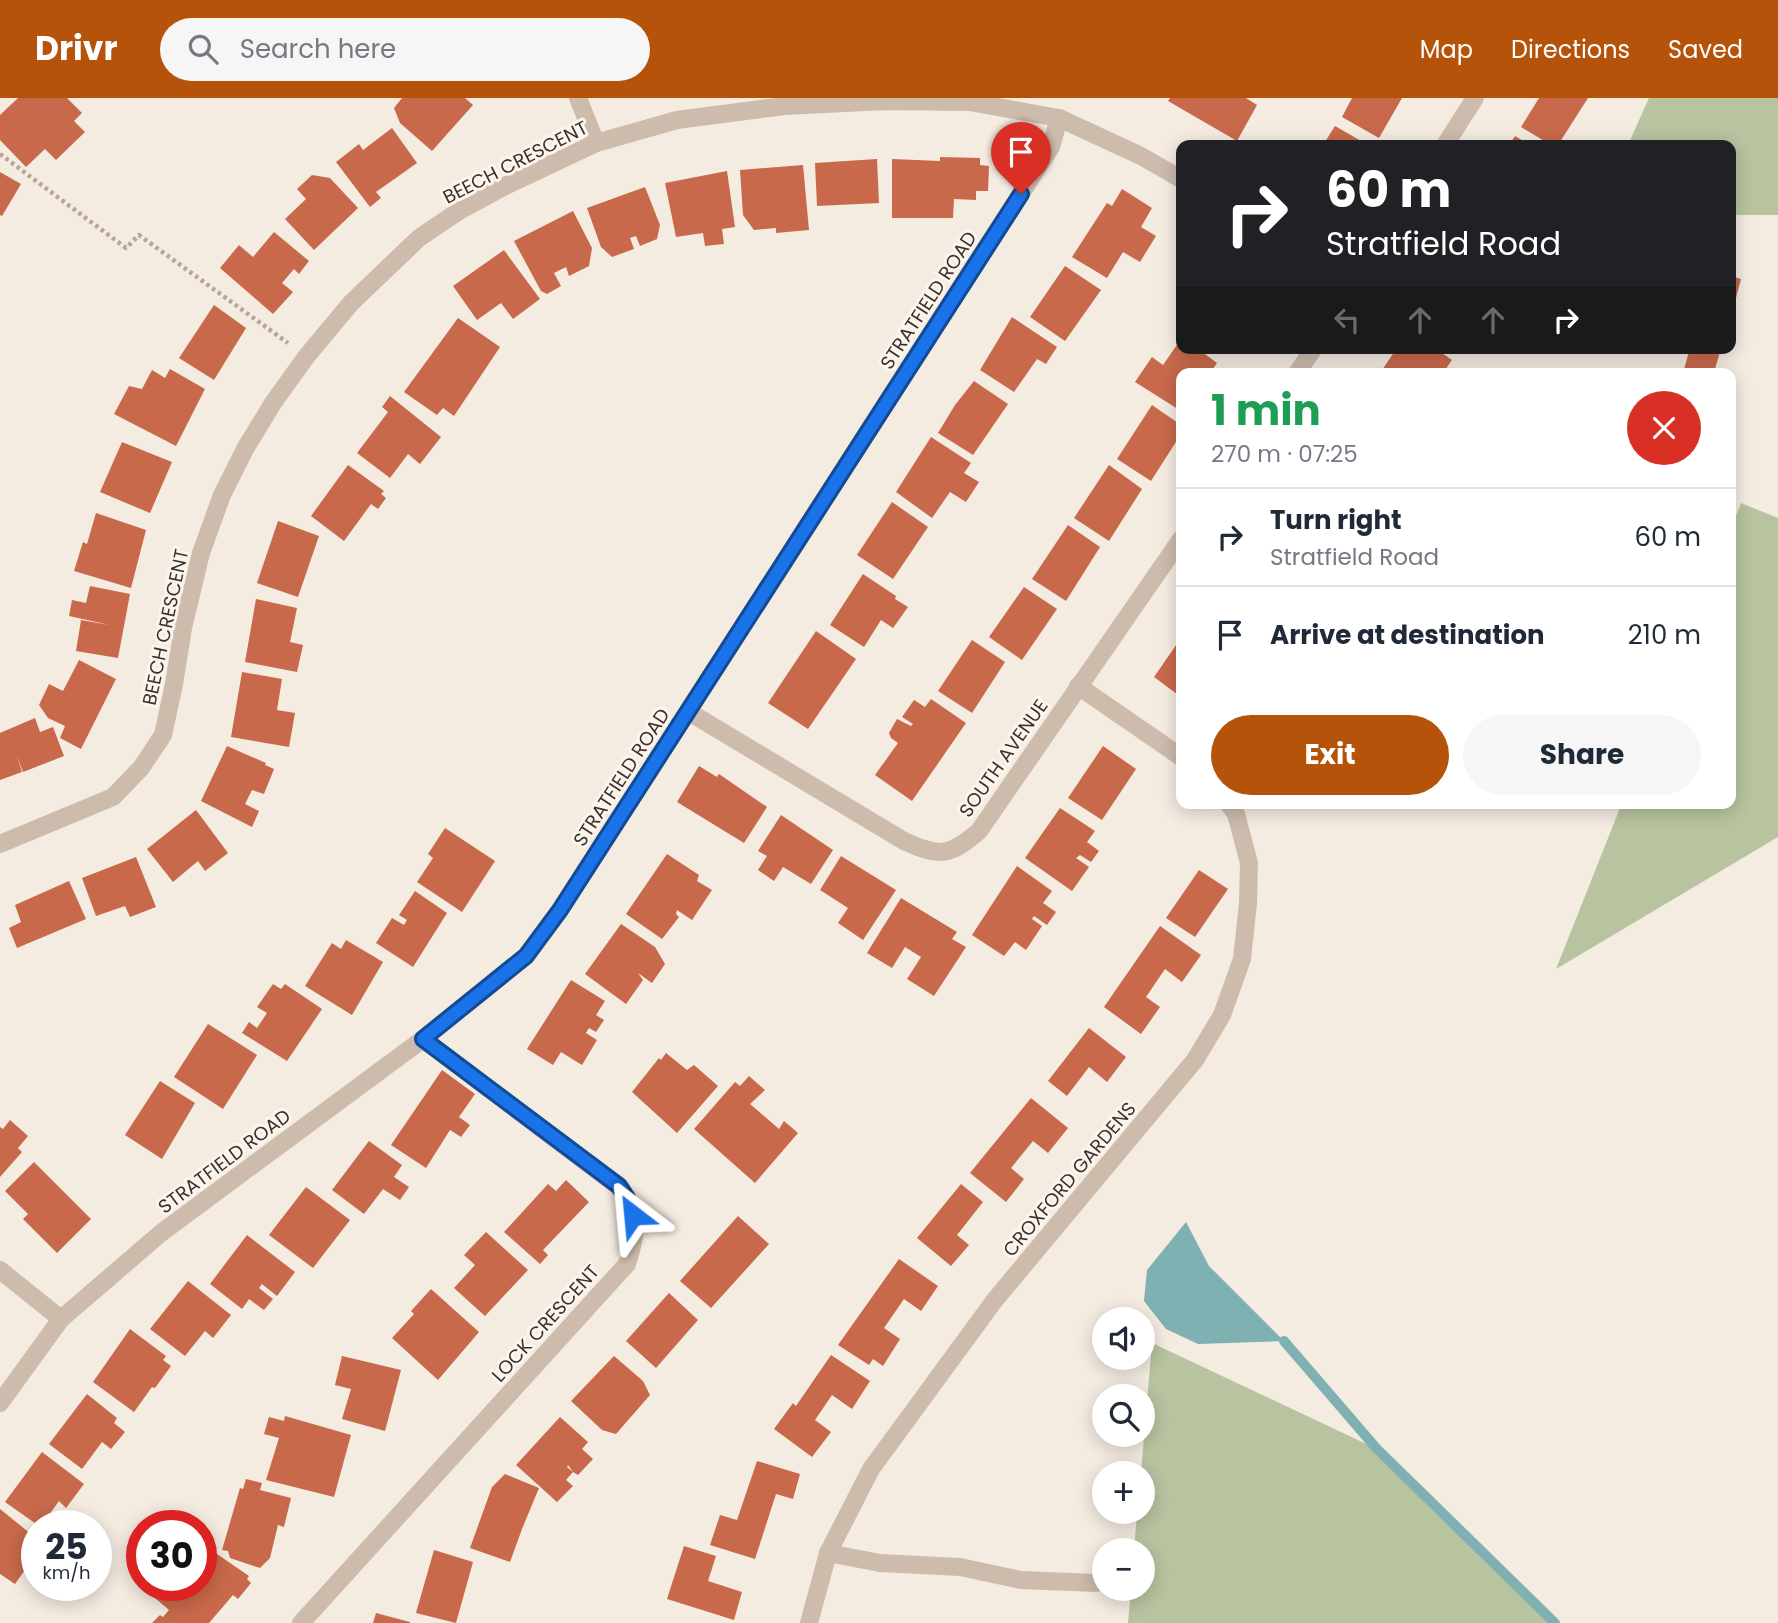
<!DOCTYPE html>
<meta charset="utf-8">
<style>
body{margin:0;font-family:Poppins,sans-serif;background:#f6f6f7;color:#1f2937;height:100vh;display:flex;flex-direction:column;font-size:26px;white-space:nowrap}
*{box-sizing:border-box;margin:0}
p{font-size:23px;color:#747a83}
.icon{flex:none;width:38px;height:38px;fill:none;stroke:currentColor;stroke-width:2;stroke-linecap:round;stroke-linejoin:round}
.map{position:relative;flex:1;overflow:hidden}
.side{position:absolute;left:1176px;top:270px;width:560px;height:441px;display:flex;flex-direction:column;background:#fff;border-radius:14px;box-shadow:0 4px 18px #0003}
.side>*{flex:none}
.hud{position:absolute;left:1176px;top:42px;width:560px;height:214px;border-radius:14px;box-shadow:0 4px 18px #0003;background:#202124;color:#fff;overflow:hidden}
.fabs{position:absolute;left:1092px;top:1209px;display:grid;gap:14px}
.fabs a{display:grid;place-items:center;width:63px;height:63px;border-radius:50%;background:#fff;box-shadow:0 4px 18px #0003;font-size:35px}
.speed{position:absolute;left:21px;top:1412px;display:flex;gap:14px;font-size:35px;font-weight:700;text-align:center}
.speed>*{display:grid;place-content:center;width:91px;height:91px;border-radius:50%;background:#fff;box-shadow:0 4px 18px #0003;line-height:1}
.speed small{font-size:18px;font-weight:400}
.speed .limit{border:10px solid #d22;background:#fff;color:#111}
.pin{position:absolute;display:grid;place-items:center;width:60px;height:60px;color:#fff;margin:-72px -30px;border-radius:50% 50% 50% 0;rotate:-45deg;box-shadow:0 0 7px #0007}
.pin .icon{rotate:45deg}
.me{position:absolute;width:77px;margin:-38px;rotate:331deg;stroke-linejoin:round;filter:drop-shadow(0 0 5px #0008)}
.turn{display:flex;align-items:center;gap:24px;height:147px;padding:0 35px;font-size:32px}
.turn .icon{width:91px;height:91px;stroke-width:2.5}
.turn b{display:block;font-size:49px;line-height:60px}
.lanes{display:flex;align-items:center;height:66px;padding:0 35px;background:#0003;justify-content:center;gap:35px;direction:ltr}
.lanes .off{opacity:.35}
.round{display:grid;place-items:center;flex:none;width:74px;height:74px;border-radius:37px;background:#f6f6f7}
.headline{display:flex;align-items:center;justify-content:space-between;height:119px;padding:0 35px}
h1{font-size:42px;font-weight:700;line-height:52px;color:#1e9e55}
.action{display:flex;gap:14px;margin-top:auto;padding:14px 35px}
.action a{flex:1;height:80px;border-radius:42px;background:#b45309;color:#fff;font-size:28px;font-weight:700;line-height:80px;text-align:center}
.action a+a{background:#f6f6f7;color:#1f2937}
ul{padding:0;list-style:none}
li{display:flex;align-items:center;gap:21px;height:98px;padding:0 35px;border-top:2px solid #e0e1e3}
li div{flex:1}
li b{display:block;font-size:26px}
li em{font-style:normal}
header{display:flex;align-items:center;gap:42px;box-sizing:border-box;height:98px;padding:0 35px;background:#b45309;color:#fff}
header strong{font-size:33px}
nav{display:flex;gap:38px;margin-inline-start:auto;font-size:24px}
.search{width:490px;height:63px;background:#f6f6f7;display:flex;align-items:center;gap:18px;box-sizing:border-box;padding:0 24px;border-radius:38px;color:#747a83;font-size:26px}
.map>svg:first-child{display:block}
</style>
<header>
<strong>Drivr</strong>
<div class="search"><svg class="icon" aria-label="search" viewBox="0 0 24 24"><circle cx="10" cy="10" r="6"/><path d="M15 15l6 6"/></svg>Search here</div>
<nav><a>Map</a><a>Directions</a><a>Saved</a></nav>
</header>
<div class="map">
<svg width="1778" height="1525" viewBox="0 0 1778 1525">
<rect width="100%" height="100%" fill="#f4ebe1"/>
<g fill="#b8c4a0">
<path d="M1649,0H1778V117H1731V47H1628Z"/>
<path d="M1741,405L1778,420V739L1556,871L1622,705H1731V431Z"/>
<path d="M1152,1245L1377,1351L1555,1525H1128L1131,1491H1143V1452H1134L1137,1414H1143V1376L1141,1375Z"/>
</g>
<path fill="#7fb0b2" d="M1186,1124L1209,1168L1284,1243L1198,1246L1166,1231L1144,1203L1147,1172Z"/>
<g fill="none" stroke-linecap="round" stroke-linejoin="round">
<path stroke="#7fb0b2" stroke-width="10" d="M1284,1243L1377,1351L1555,1525"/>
</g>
<g fill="#c8694b">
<path d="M18,0H67L82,15L74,23L85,34L56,62L45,51L26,69L0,42V17Z"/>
<path d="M402,0H465L473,7L432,53L400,25L394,10Z"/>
<path d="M1170,0H1246L1257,7L1237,43L1168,3Z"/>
<path d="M1352,0H1402L1379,40L1342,19Z"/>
<path d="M1539,0H1588L1558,47H1551L1521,29Z"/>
<path d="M1335,28L1368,47H1323Z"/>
<path d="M392,30L417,65L376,94L381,100L370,109L336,64L359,46L363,52Z"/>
<path d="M1515,38L1530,47H1509Z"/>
<path d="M940,59L980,60V67L989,68L988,93H976V102L954,101L953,120H892V61L940,63Z"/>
<path d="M877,61L879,105L817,108L815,65Z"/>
<path d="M803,67L809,132L776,135V130L754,132L743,117L740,72Z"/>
<path d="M727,73L735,129L722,131L724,146L705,148L703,135L676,139L665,85Z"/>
<path d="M0,74L21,86L2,118L0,117Z"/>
<path d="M312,77L330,80L358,110L314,152L285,121L306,101L297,91Z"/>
<path d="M645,89L660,127L657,141L640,148L636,138L630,140L634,151L612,159L601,149L587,110Z"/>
<path d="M1122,91L1152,110L1141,129L1156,138L1140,164L1123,154L1107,180L1072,159L1107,105L1112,108Z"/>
<path d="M573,113L592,150L589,168L569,178L566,169L554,175L561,188L547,196L541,193L514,143Z"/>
<path d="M274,134L309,163L299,176L294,171L282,185L293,194L273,216L220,170L239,147L253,159Z"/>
<path d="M504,152L540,201L513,221L501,205L477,222L453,188Z"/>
<path d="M1065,168L1101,192L1065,243L1030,219Z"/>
<path d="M1731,178L1741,181L1732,215H1731Z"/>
<path d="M214,207L246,230L214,282L179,260Z"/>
<path d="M1012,219L1057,249L1046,266L1037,261L1014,294L980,272Z"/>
<path d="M458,220L500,249L454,318L443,310L437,317L404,294Z"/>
<path d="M1181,241V250H1197L1217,265L1210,275H1181V313L1135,284L1152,259L1163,267Z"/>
<path d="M1397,250H1435L1452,262L1443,275H1433L1429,272L1427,275H1380Z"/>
<path d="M1690,250H1721L1714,275H1683Z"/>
<path d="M170,271L205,291L176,348L114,316L129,288L142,291L152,272L165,280Z"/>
<path d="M974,283L1008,306L973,357L938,335L955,307Z"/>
<path d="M390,298L441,339L420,366L408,356L390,380L357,355L388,314L382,309Z"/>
<path d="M1152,307L1181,327V336L1151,383L1117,361Z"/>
<path d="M931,339L971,365L964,375L979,384L966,404L950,394L932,420L896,394Z"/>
<path d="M122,344L172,364L150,415L100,394Z"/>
<path d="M348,367L384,393L381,396L386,400L378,411L371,406L344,443L311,418Z"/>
<path d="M1109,367L1142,391L1109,443L1074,420Z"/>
<path d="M892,404L928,429L893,481L857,457Z"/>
<path d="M96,415L146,432L131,490L74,473L83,444L87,446Z"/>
<path d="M278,423L319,438L298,499L257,485Z"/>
<path d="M1068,427L1100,449L1066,503L1032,481Z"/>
<path d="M863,476L896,498L895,501L908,509L893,530L881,522L864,549L830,527Z"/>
<path d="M90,488L130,496L118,560L76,553L81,522L110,527L69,518L72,502L86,505Z"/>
<path d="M1024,489L1057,511L1022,562L989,539Z"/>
<path d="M256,501L297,510L290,544L303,547L297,574L245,564Z"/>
<path d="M816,533L856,561L808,631L768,605Z"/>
<path d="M1181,540V599L1154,579Z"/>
<path d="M972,542L1005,564L972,615L938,593Z"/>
<path d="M79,562L116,581L81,651L60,640L65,628L48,620L39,607L49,586L63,593Z"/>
<path d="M242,574L282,581L277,612L295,615L289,649L231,639Z"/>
<path d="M931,601L966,625L912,703L875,677L898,645L891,640L889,635L897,621L911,628L913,626L902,619L914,602L925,609Z"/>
<path d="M35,620L40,634L53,629L64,658L23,674L17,658L22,674L0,682V635Z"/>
<path d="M227,648L266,665L265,667L274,671L264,696L252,692L245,706L259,713L252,729L201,703Z"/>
<path d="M1103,648L1136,671L1102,722L1068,700Z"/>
<path d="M699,668L717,679L719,676L767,709L744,745L677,704Z"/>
<path d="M1060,710L1095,733L1087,744L1099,753L1091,764L1080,757L1076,760L1089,769L1072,793L1025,760Z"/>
<path d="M196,712L228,755L205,773L198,763L173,784L147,751Z"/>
<path d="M781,717L833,752L811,786L783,769L774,783L758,772L767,758L758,753Z"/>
<path d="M445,730L495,763L462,814L417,784L433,760L428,756Z"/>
<path d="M667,756L699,777L697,783L712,792L692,822L677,812L676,816L679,819L662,841L626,816Z"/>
<path d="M841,758L896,792L863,842L838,825L848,810L820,792Z"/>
<path d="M136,759L156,809L130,819L125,808L96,818L82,780Z"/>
<path d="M1017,768L1052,793L1043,805L1056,814L1047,827L1034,818L1032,821L1042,828L1026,852L1015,844L1004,858L972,837Z"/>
<path d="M1199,772L1228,791L1195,839L1166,820Z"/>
<path d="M69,783L86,821L17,850L9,830L21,824L15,807Z"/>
<path d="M415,793L447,815L413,869L376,845L392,820L404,827L407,822L399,817Z"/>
<path d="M901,800L957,834L952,841L966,849L934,898L907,881L921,859L905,849L892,870L867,855Z"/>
<path d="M621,826L655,849L665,866L652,885L638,875L643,882L626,906L585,876Z"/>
<path d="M1160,828L1201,857L1182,884L1165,871L1146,899L1160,909L1141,936L1104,909Z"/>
<path d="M346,842L383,864L352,917L305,888L332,845L341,851Z"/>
<path d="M571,882L605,903L596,917L604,922L596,934L589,930L586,935L597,942L582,967L561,954L553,967L527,951Z"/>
<path d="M273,886L281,891L285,886L322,911L287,963L242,935L249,924L257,930L267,915L257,909Z"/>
<path d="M208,926L257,957L223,1011L174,979Z"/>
<path d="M1089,930L1126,959L1107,984L1089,969L1067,998L1048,983Z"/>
<path d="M666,955L687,972L694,967L718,988L677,1035L632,994L659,960L661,962Z"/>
<path d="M442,972L475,996L459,1019L470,1027L461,1039L450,1032L426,1070L391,1047Z"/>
<path d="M749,978L765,992L750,1006L779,1031L784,1023L798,1035L755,1085L694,1031L735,984L740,988Z"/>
<path d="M160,983L195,1005L162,1061L125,1037Z"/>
<path d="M1031,1000L1068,1030L1048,1055L1033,1043L1011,1070L1024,1081L1006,1104L970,1075Z"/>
<path d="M10,1022L28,1038L18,1050L22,1054L0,1079V1029L3,1031Z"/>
<path d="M369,1043L402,1067L394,1079L409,1089L400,1102L383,1091L364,1116L332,1092Z"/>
<path d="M34,1064L91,1121L57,1155L23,1121L28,1116L5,1093Z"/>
<path d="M566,1082L589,1104L543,1152L548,1157L540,1166L504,1134L548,1086L556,1093Z"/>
<path d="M961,1086L983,1104L957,1137L969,1147L951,1168L917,1140Z"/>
<path d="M306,1089L350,1122L313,1170L269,1137Z"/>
<path d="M738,1118L769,1146L711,1210L680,1183Z"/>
<path d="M486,1134L528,1172L485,1218L454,1190L475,1167L464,1157Z"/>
<path d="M247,1137L295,1174L277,1198L262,1186L259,1190L273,1201L264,1212L249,1201L242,1211L210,1186Z"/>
<path d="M899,1161L938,1188L921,1213L904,1201L884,1230L900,1241L883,1268L873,1261L869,1267L838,1247Z"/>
<path d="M188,1183L231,1217L213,1240L205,1233L185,1258L150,1231Z"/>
<path d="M431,1191L479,1234L438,1282L392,1240L414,1216L411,1213Z"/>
<path d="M669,1195L698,1222L656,1270L626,1243Z"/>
<path d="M130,1231L166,1258L163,1262L171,1268L155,1290L152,1289L134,1314L93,1284Z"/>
<path d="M831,1257L870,1283L852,1311L832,1297L815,1322L831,1334L812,1359L774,1331L793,1305L796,1308Z"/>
<path d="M342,1258L401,1272L385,1333L342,1321L351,1291L335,1287Z"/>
<path d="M614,1258L643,1283L650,1297L616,1336L602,1332L571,1303Z"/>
<path d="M87,1296L117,1320L114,1325L125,1334L111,1351L102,1344L82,1371L49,1346Z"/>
<path d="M285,1318L351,1337L334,1399L266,1382L279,1340L264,1336L269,1319L284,1323Z"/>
<path d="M560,1319L588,1344L582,1351L593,1361L578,1377L573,1374L568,1367L567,1369L573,1374L566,1382L573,1388L557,1404L516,1367Z"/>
<path d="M42,1354L84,1386L66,1410L59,1403L41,1428H39L5,1404Z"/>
<path d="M757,1363L800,1376L793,1401L776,1396L755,1461L710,1447L720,1417L737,1422Z"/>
<path d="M505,1376L539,1390L522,1431L510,1464L470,1450L492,1389Z"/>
<path d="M246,1381L262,1385L260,1392L291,1400L284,1429L278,1427L270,1460L260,1470L230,1460L228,1453L222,1452L240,1390L243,1391Z"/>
<path d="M0,1411L31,1436L28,1440L37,1447V1455L15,1486L0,1476Z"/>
<path d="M201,1445L249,1478L247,1481L251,1485L238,1501L233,1497L209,1525H152L160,1517L163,1519L169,1512L155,1500L166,1488H201Z"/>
<path d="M684,1448L716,1458L708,1483L742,1494L734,1522L667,1501Z"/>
<path d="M434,1452L473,1464L456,1525L416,1515Z"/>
<path d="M376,1515L410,1524V1525H373Z"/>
</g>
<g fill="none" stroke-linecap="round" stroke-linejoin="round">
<path stroke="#b9a596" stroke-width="4.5" stroke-dasharray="3.5 3.5" stroke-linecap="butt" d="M0,56L126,150L139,137L288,245"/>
<g stroke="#cdbbac" stroke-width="18">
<path d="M578,0L596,45"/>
<path d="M1445,47L1475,0"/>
<path d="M1297,275L1314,250"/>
<path d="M1078,588L1181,659"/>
<path d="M689,614L904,743C939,759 949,759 979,733L1181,441"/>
<path d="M0,746L113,699L141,670L163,637L174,586L183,530L201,455L222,397L245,351L273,305L306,259L351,205L419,140L459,113L505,88L596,45L677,22L784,8L886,3L969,4L1059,20L1141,58L1181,81"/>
<path d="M0,1172L61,1221"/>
<path d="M0,1305L61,1221L161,1135L423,941L526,858L560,812L1051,49L1059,20"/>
<path d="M828,1455L880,1465L960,1469L1021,1482L1096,1485"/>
<path d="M301,1525L627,1166C637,1136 640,1115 619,1089L423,941"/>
<path d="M809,1525L828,1455L871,1371L994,1203L1195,962L1222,917L1242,861L1248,805L1249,765L1236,716L1228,705"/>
</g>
</g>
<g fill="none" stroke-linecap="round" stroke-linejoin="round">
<defs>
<path id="route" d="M633,1117L627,1100L619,1088L423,941L526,858L560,812L1021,96"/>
</defs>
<use href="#route" stroke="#114b97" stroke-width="18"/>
<use href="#route" stroke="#1a73e8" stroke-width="12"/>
</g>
<g text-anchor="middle" stroke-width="6" stroke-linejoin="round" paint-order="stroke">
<g font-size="19" fill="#3b302b" stroke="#fbf5ee">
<text transform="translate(515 64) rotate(-27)" y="7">BEECH CRESCENT</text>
<text transform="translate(928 202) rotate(-57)" y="7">STRATFIELD ROAD</text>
<text transform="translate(165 529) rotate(-78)" y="7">BEECH CRESCENT</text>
<text transform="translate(1003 660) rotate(-55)" y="7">SOUTH AVENUE</text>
<text transform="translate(621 679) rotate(-57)" y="7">STRATFIELD ROAD</text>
<text transform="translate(224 1063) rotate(-37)" y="7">STRATFIELD ROAD</text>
<text transform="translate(1069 1081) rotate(-50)" y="7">CROXFORD GARDENS</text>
<text transform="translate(545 1225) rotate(-48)" y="7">LOCK CRESCENT</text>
</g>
</g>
</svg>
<div class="fabs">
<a><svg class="icon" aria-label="sound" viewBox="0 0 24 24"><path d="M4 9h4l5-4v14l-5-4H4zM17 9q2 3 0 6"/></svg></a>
<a><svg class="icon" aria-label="search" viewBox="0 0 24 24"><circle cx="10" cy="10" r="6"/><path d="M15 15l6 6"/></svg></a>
<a>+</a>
<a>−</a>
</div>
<div class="speed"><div>25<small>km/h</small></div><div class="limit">30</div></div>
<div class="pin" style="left:1021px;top:96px;background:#d93025"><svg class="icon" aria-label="arrive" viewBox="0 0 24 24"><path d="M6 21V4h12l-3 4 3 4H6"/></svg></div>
<svg class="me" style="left:633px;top:1117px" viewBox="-20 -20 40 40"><path d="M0-17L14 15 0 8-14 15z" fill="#1a73e8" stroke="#fff" stroke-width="4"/></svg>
<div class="hud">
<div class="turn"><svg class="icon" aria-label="right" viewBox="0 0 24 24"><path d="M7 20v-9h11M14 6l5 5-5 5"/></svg><div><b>60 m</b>Stratfield Road</div></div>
<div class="lanes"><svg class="icon off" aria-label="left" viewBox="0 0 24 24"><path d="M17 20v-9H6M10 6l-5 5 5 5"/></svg><svg class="icon off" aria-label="ahead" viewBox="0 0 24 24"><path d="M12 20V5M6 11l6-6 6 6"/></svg><svg class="icon off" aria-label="ahead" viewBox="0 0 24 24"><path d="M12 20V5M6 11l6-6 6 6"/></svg><svg class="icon" aria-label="right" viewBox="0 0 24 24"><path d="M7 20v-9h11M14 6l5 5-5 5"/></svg></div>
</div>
<section class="side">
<div class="headline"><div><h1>1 min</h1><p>270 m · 07:25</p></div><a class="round" style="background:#d93025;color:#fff"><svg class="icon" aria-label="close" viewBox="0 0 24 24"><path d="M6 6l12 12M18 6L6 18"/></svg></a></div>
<ul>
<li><svg class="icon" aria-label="right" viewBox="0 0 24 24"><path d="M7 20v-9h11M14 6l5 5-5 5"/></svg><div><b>Turn right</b><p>Stratfield Road</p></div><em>60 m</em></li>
<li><svg class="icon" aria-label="arrive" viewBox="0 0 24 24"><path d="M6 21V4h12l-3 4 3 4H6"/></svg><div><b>Arrive at destination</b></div><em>210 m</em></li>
</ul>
<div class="action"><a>Exit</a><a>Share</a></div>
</section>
</div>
